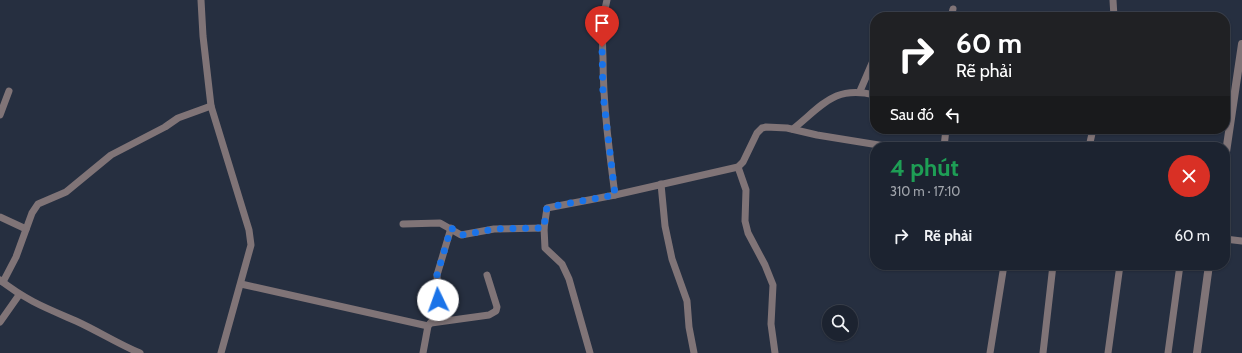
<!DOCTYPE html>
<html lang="vi">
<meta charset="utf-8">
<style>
body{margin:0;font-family:Cabin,sans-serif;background:#252b38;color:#f1f3f6;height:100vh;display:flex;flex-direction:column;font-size:15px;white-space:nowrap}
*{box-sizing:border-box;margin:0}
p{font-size:13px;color:#a0a4ab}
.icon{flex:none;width:22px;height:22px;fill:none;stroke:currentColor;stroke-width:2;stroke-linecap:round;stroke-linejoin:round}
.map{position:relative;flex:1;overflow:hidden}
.sheet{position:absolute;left:870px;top:142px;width:360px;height:128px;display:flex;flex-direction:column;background:#1c2330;border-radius:16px;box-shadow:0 1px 3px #0004,0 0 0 1px #3a404c}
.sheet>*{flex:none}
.guide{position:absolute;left:870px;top:12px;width:360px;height:122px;border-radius:16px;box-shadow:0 1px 3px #0004,0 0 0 1px #3a404c;background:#202124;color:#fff;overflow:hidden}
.controls{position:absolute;left:822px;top:305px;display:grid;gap:8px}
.controls a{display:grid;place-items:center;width:36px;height:36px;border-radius:50%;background:#1c2330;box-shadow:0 1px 3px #0004,0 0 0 1px #3a404c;font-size:20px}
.pin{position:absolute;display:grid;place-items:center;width:34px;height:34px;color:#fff;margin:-41px -17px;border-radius:50% 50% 50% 0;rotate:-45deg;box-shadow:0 0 4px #0007}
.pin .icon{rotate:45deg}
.me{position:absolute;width:44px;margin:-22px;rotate:357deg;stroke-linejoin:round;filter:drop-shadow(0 0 3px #0008)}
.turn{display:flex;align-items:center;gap:14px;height:84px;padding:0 20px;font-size:18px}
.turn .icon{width:52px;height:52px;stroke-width:2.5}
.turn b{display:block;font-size:28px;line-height:34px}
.then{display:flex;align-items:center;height:38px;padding:0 20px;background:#0003;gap:8px;font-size:15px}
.round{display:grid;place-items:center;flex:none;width:42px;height:42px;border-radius:21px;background:#252b38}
.overview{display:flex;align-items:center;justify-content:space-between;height:68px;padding:0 20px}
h1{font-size:24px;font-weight:700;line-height:30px;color:#1e9e55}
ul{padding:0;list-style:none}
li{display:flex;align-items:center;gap:12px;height:52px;padding:0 20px}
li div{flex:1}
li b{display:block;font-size:15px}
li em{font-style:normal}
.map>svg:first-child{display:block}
</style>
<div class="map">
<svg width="1242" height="353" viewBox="0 0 1242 353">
<rect width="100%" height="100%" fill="#262f40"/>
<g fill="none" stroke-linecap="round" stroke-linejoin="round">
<g stroke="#807477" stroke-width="7">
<path d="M201,0L203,36L211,106L249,230L251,245L221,353"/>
<path d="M607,0C602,18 602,39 603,58C603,104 609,149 615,195"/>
<path d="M1113,0L1114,17"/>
<path d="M951,17L953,9"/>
<path d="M860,91L873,61L875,49"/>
<path d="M0,115L9,91"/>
<path d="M793,129C823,105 834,85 875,95"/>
<path d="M944,147L946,129"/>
<path d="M1089,147L1093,129"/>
<path d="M738,167L746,190L745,221L748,233L765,265L773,285L771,324L775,353"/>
<path d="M661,184L665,226L672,259L687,301L689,327L694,353"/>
<path d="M0,217L26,229"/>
<path d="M403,224L440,223L461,235L494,229L544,228"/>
<path d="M1225,239L1242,241"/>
<path d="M0,280C27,301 46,308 76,321C98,331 118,344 140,353"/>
<path d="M3,282L16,257L32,213L38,204L66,192L111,155L165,127L178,118L211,106"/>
<path d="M241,284L428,326"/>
<path d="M0,322L19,295"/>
<path d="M431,323L489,315L496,311L497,307L487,275"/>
<path d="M423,353L428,326L439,312L437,275L451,228"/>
<path d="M590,353L569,279L562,264L545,248L544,228L547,208L615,195L738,167L743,162L757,133L762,128L766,127L787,128L817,135L891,147"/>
<path d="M990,353L1004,265"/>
<path d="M1043,353L1053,265"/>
<path d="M1108,353L1120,265"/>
<path d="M1168,353L1180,265"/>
</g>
<g stroke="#807477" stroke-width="8">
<path d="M1225,159L1242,44"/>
<path d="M1197,353L1209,265"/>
</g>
</g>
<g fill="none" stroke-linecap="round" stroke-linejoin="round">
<path stroke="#1a73e8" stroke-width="7" stroke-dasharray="0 12.6" d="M438,300L437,275L451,228L462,235L494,229L544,228L546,210L548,207L615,195L603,94L602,47"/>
</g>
</svg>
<div class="controls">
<a><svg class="icon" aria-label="search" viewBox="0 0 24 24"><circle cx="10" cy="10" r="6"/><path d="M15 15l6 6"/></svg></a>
</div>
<div class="pin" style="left:602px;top:47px;background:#d93025"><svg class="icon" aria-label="arrive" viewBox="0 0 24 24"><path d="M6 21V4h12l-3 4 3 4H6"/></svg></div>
<svg class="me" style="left:438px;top:300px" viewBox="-20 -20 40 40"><circle r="19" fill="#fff"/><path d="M0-13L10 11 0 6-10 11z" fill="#1a73e8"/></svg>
<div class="guide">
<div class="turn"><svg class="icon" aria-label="right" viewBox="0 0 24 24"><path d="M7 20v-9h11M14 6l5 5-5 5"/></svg><div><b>60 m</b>Rẽ phải</div></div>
<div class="then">Sau đó<svg class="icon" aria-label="left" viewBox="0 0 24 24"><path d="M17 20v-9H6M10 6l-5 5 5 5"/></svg></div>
</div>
<section class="sheet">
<div class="overview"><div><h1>4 phút</h1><p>310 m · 17:10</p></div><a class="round" style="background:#d93025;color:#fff"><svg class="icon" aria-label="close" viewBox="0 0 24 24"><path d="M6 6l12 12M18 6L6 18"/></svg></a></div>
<ul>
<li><svg class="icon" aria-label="right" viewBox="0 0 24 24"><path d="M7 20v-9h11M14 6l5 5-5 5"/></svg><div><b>Rẽ phải</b></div><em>60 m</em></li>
</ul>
</section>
</div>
